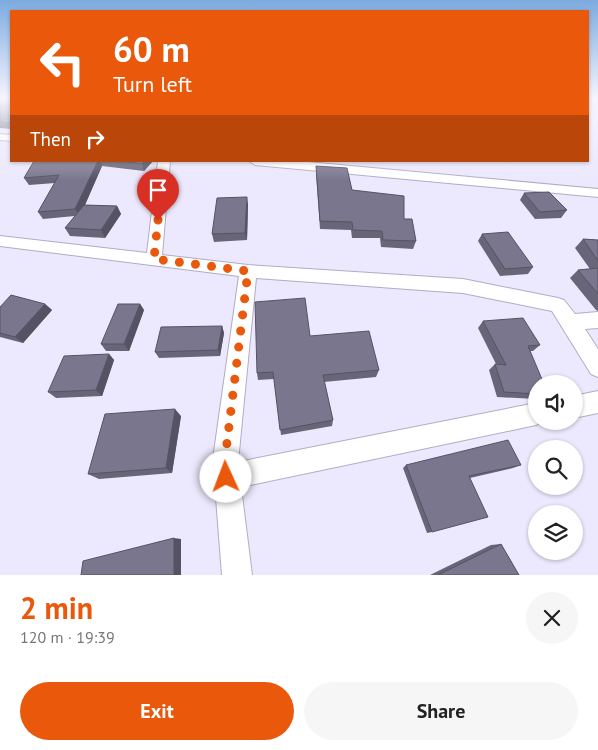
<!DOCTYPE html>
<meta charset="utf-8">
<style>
body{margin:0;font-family:"PT Sans",sans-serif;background:#f6f6f6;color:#222;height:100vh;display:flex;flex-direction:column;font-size:19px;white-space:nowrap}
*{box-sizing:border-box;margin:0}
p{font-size:16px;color:#767676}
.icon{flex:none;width:28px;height:28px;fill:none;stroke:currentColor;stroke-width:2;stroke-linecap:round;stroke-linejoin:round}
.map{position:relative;height:575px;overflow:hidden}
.details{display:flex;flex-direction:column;background:#fff;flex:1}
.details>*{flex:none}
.hud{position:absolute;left:10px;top:10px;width:579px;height:152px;border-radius:0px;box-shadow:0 1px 4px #0004;background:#ea580c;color:#fff;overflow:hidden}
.controls{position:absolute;left:528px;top:375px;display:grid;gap:10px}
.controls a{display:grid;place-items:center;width:55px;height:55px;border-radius:50%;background:#fff;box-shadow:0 1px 4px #0004;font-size:25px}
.pin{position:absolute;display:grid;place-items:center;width:42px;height:42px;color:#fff;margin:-51px -21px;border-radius:50% 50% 50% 0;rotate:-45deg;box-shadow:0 0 5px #0007}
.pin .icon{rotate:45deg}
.me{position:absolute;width:55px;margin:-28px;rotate:358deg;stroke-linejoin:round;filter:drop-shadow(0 0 4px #0008)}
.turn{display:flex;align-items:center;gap:18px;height:105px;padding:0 20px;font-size:22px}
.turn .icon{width:65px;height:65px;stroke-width:2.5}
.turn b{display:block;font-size:35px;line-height:42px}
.then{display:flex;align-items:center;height:48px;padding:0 20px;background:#0003;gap:10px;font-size:19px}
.round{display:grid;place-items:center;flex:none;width:52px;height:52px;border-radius:26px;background:#f6f6f6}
.headline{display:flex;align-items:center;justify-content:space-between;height:85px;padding:0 20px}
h1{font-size:30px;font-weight:800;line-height:38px;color:#ea580c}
.button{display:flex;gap:10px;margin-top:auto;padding:10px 20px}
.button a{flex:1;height:58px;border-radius:30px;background:#ea580c;color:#fff;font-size:20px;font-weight:800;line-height:58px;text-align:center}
.button a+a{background:#f6f6f6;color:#222}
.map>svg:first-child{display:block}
</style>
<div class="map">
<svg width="598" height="575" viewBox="0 0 598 575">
<rect width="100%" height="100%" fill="#ece8fd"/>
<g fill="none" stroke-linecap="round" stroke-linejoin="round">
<defs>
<g id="minor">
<path d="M0,134L11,135V141L0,140Z"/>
<path d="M158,161H170L162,255L248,265L463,279L558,298L564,300L575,314L598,312V328L585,329L598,349V377L591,374L552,311L463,293L256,278L238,462L536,403V421H544L536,425L241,487L252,575H222L213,459L239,276L0,246V236L147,253Z"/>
<path d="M249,161H297L598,189V197L255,165Z"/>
<path d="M598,391V413L574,418V396Z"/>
</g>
</defs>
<use href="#minor" stroke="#b1acc5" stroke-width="2"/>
<use href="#minor" fill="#fff" fill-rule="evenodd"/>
</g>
<g fill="#696579">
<path d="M0,99H11V129L0,128Z"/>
<path d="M34,161H153L144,171L102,166L85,205L117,206L121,214L105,238L70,236L65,228L75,216L43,219L38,212L55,183L29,185L24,178Z"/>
<path d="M316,166L352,190L404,219L416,241L413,249L381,247L380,238H352L351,230L320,229L316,173Z"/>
<path d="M524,193L567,210L561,218L535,219L520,200Z"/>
<path d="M248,204L247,240L214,242L212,234Z"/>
<path d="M482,234L533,267L528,274L500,276L478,241Z"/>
<path d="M583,239L598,240V311L596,310L570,278L578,270L590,269L575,248Z"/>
<path d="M45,304L52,310L23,343L0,337V307Z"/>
<path d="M140,304L144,310L129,351H106L101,344Z"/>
<path d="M483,321L540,345L533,351H530L536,384V399L497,397L489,370L495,364H496L478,328Z"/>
<path d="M222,326L224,333L220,356L159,358L155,352Z"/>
<path d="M310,336L379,370L376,377L324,382L333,420L332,426L281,435L274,379L258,380L257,373Z"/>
<path d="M109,354L114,360L102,396L56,398L48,392Z"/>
<path d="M181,416L172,473L99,479L88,474Z"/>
<path d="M406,465H521L513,468L470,478L432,532L427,533L403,468Z"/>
<path d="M501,544L519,575H430L491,545Z"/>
</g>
<g fill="#555363">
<path d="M98,161H100L102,166L80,216L75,209Z"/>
<path d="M144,161H153L144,171L142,164Z"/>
<path d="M247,197L248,204L247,240L245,233Z"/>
<path d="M117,206L121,214L105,238L101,230Z"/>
<path d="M45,304L52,310L23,343L15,337Z"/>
<path d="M140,304L144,310L129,351L124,344Z"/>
<path d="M222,326L224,333L220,356L218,350Z"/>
<path d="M109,354L114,360L102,396L96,390Z"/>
<path d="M175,409L181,416L172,473L166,468Z"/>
<path d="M174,538L181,539V575H174Z"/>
</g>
<g fill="#7a768d" stroke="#555363">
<path d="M0,99H11V123L0,122Z"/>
<path d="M34,161H98L75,209L38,212L59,175L24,178Z"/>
<path d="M122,161H144L142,164Z"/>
<path d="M316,166L347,168L352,190L404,196V219H412L416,241L383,240L382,231L353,230L352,222L320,221Z"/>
<path d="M549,192L567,210L540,212L524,193Z"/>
<path d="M247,197L245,233L212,234L217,198Z"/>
<path d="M84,205L117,206L101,230L65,228Z"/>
<path d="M508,232L533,267L505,269L482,234Z"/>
<path d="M583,239L598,240V261Z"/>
<path d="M598,268V294L578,270Z"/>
<path d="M11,295L45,304L15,337L0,333V307Z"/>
<path d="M305,298L310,336L369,331L379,370L323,375L333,420L280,430L273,372L257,373L255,302Z"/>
<path d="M118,304H140L124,344H101Z"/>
<path d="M523,318L540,345L528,346L544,384H536V394L504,392L495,364L506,365L483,321Z"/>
<path d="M222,326L218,350L155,352L161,327Z"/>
<path d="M109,354L96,390L48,392L64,356Z"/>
<path d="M175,409L166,468L88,474L105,414Z"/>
<path d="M508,440L521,465L469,476L488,517L432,532L406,465Z"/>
<path d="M174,538V575H81L83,561Z"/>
<path d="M501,544L519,575H438Z"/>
</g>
<linearGradient id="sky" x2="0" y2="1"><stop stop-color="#7cabe0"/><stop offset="0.55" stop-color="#f6f5fe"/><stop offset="1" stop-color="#f6f5fe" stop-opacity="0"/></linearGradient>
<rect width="598" height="180" fill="url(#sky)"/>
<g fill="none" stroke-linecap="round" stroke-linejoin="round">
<path stroke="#ea580c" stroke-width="9" stroke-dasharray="0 16.2" d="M158,220L154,259L248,271L225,459L226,477"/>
</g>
</svg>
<div class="controls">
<a><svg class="icon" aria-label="sound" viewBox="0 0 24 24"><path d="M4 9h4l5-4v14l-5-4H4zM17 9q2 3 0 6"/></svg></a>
<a><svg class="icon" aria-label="search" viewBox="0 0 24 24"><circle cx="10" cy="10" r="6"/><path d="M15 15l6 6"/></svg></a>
<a><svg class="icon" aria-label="layers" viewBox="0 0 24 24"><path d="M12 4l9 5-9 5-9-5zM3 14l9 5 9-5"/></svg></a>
</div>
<div class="pin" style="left:158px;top:220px;background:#d93025"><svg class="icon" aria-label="arrive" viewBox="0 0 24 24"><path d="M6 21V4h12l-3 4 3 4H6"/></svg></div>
<svg class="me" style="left:226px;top:477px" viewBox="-20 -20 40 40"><circle r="19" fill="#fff"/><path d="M0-13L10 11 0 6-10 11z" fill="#ea580c"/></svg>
<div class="hud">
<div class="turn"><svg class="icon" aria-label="left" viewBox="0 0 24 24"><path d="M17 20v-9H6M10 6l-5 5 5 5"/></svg><div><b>60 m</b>Turn left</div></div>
<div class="then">Then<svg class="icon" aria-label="right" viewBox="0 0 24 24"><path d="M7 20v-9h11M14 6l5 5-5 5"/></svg></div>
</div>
</div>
<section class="details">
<div class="headline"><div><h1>2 min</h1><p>120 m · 19:39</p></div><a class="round"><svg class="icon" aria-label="close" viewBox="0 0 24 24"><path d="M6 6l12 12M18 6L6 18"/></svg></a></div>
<div class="button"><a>Exit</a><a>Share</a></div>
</section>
